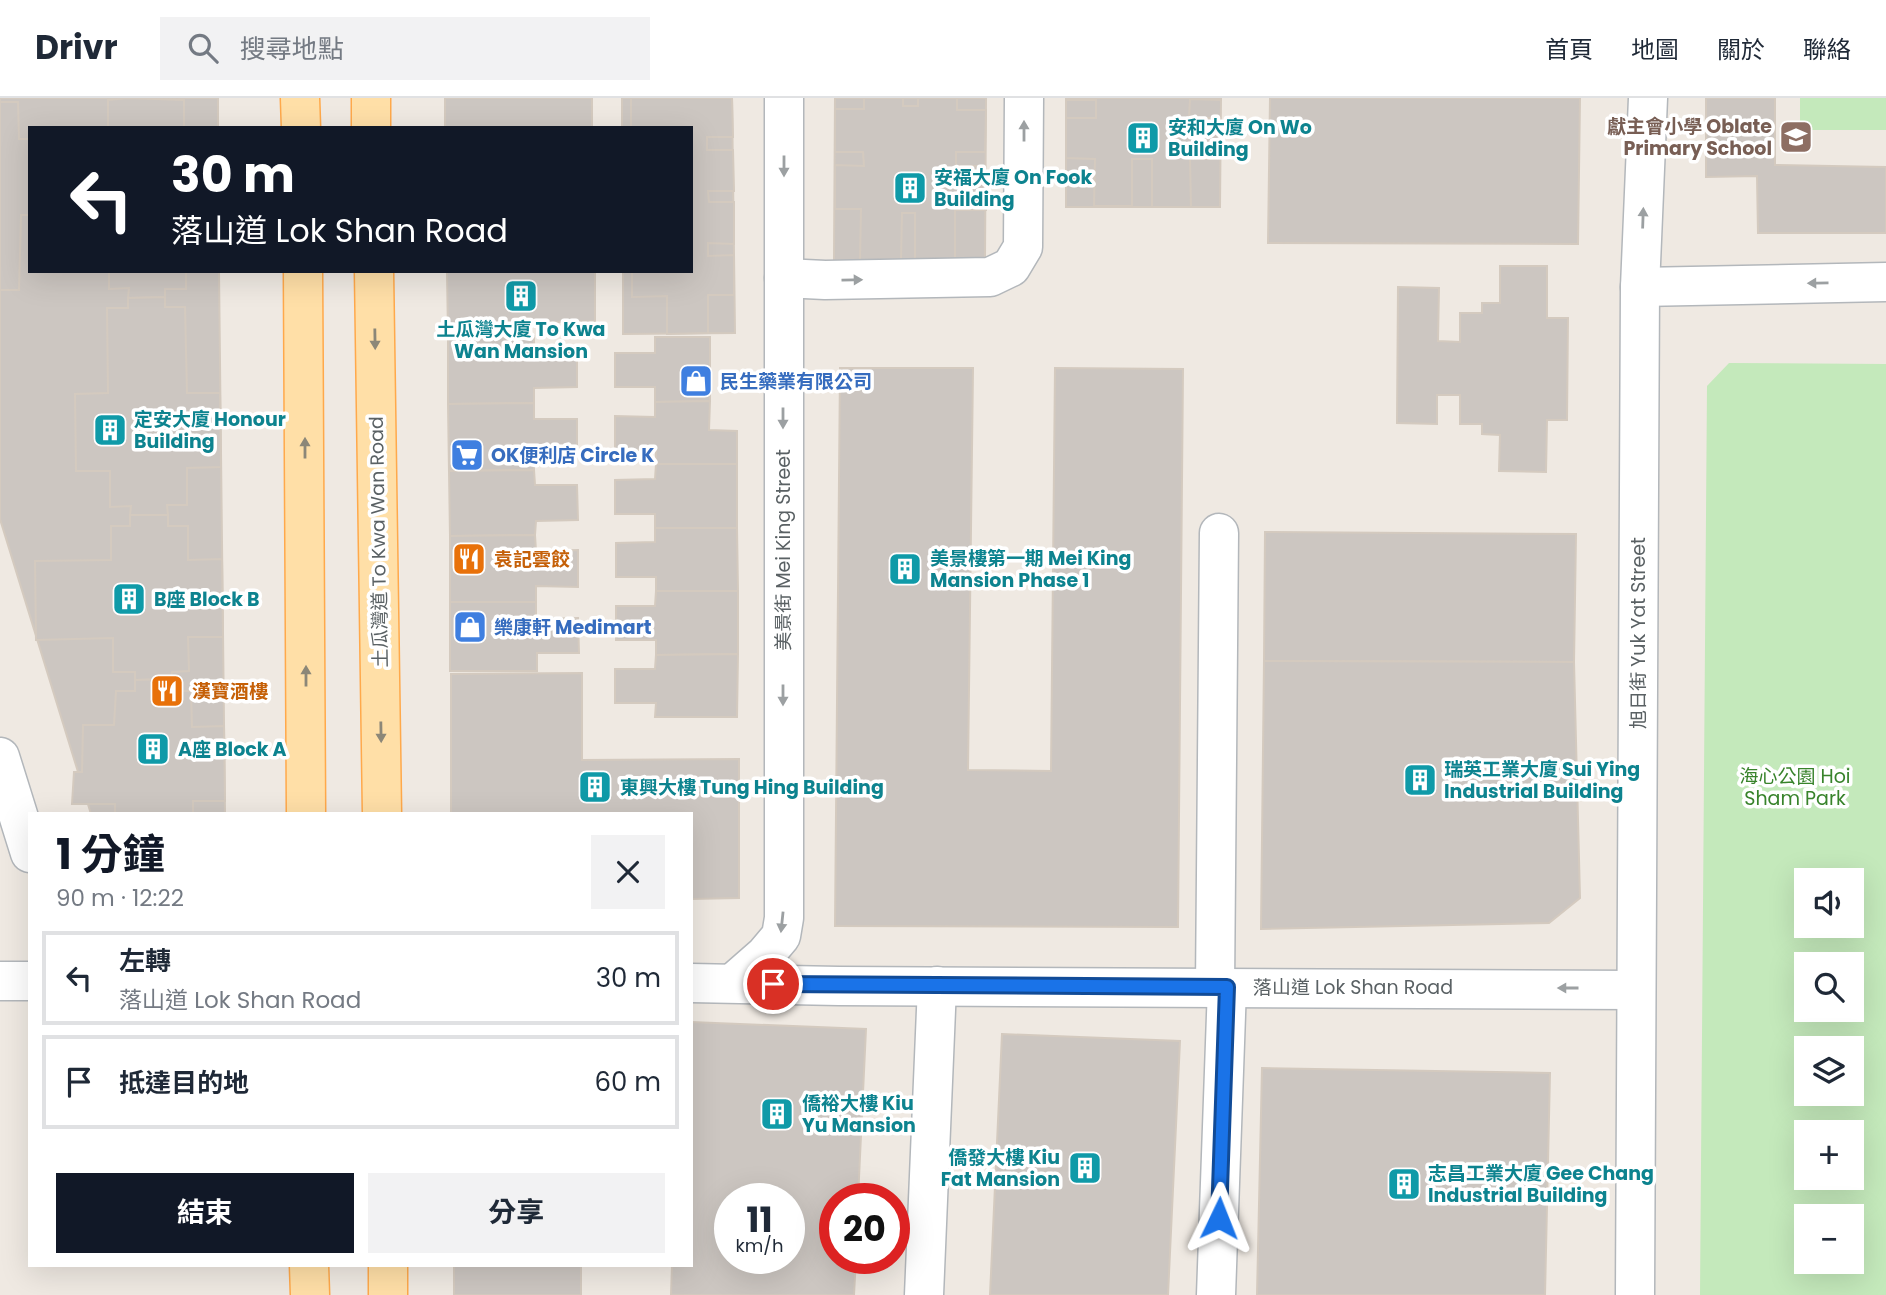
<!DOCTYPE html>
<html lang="zh-TW">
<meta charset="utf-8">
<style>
body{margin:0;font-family:Poppins,"Noto Sans TC",sans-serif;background:#f2f2f3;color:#1f2937;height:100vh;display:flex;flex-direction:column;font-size:26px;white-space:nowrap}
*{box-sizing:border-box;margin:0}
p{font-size:23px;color:#747a83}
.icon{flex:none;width:38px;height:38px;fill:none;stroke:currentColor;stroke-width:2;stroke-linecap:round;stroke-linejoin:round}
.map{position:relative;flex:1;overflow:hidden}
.drawer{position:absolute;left:28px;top:714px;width:665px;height:455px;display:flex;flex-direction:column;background:#fff;border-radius:0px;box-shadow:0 7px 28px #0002}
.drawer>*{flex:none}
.banner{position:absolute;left:28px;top:28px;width:665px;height:147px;border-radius:0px;box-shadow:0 7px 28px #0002;background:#111827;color:#fff;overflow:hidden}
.tools{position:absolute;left:1794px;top:770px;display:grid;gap:14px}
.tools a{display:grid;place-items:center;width:70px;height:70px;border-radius:0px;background:#fff;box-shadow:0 7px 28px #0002;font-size:35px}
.speed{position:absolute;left:714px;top:1085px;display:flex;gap:14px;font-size:35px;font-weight:700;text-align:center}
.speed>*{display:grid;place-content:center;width:91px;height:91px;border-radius:50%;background:#fff;box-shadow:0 7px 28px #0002;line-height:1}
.speed small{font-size:18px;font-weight:400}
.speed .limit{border:10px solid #d22;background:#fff;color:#111}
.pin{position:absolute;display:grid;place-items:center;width:60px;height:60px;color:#fff;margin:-30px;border:4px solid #fff;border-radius:50%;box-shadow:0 2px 7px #0007}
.me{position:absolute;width:77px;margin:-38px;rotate:2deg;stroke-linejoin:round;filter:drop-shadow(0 0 5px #0008)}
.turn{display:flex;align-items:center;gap:24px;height:147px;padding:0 28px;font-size:32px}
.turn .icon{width:91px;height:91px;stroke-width:2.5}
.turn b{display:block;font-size:49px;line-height:60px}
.round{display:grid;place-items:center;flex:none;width:74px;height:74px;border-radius:0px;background:#f2f2f3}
.summary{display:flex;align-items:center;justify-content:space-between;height:119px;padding:0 28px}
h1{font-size:42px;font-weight:700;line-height:52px;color:#111827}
.cta{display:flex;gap:14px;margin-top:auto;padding:14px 28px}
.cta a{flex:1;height:80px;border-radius:0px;background:#111827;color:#fff;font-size:28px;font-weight:700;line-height:80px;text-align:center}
.cta a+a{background:#f2f2f3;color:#1f2937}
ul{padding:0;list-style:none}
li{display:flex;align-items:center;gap:21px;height:94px;margin:0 14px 10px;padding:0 14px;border:4px solid #e0e1e3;border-radius:0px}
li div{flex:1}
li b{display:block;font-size:26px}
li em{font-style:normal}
header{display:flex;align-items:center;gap:42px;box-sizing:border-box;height:98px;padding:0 35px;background:#fff;border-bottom:2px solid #e0e1e3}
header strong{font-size:33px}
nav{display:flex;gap:38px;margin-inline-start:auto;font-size:24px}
.search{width:490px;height:63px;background:#f2f2f3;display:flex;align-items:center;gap:18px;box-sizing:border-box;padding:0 24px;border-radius:0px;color:#747a83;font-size:26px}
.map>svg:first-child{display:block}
</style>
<header>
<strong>Drivr</strong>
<div class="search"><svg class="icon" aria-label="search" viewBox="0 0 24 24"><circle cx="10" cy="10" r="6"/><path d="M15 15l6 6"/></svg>搜尋地點</div>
<nav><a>首頁</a><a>地圖</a><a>關於</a><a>聯絡</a></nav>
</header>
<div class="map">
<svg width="1886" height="1197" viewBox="0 0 1886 1197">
<rect width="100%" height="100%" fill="#efe9e2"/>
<g fill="#c4e9bb" fill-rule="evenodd">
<rect x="1800" y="0" width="86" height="32"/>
<path d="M1729,265L1886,266V1197H1700L1707,288ZM1806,782H1852V828H1806ZM1806,866H1852V912H1806ZM1806,950H1852V996H1806ZM1806,1034H1852V1080H1806ZM1806,1118H1852V1164H1806Z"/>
</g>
<g fill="#ccc6c1" stroke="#d4cabf" stroke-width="2" fill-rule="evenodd">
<path d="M0,0H218V30H30V173H219L225,716H91L0,421Z"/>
<path d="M128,0L184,2V30H108V2Z"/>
<rect x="445" y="0" width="147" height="30"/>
<path d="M622,0H732L735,235L623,236V173H691V30H622Z"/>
<path d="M631,0H732L733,39H707V52H733L734,93H708L709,104H734V146L708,145V158L734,157V197H708V235L667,236V198L632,199V173H691V30H631Z"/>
<path d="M835,0H986L985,162H834Z"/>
<path d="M864,0H903V8H918V0H957V12H986L985,54H956V68H985L986,112H955V162H915V115H902L901,162H860L861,111H835V67L864,68L863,54H835V11H864Z"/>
<path d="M1066,0H1221L1220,109H1066Z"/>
<path d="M1066,0H1221V2L1190,1L1189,20H1220V61H1190L1191,109H1152V61H1132V108H1094L1095,61L1066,60V20H1096V2H1066Z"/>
<path d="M1270,0H1580L1578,146L1268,145Z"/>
<path d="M1706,0H1775V67L1886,69V135H1758L1757,78L1706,79Z"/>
<path d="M0,4H18L19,41H30V117H21L19,192H0Z"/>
<path d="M1500,168H1547V220H1568L1567,322H1547L1546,374L1499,373L1500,337L1482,336V326H1460V297H1437V326L1397,325L1398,189L1439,190L1438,243L1460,244V215H1482V205H1500Z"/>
<path d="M109,173H186V191H165V199L128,200L129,190L109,191Z"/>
<path d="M447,173H595V223L517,225V235L448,237Z"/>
<path d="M165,199V209H185L187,295H220L221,369L187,370V407H167L168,417H130L131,408L110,409V373H76L75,296L108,295L107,210H128V200Z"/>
<path d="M534,238V254H577V289L534,290V305L448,306V240Z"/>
<path d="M655,239H710V303L655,304V289H615V255H655Z"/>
<path d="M840,270H973L968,672L1051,673L1055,270L1183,271L1178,829L835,828Z"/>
<path d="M710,303L709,332L737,333V366H656V352H615V318L655,319V304Z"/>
<path d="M534,305V321H577V356H534V372L449,373L448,306Z"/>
<path d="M656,366H737V430H655V416H615V382L655,381Z"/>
<path d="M534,372L535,387H577L578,422L536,423L535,437L450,438L449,373Z"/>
<path d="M130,417H168V428H188V462L222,461L223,539H188L189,573L172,574L171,581L135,582V574H113V540L36,542L35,463L111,462V428H130Z"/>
<path d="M655,430H737L738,493H656V479H616V445L655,444Z"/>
<path d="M1265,434L1576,436L1574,564L1264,563Z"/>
<path d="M535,437L536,453L578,452V489L536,488V504H450V438Z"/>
<path d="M656,493H738V556L656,557V542H616V508H655Z"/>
<path d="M450,504H536V521L578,520L579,555H537V573H450Z"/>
<path d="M738,556L737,619H655L656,605H615V571H655L656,557Z"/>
<path d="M1264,563L1574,564L1580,800L1549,825L1261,831Z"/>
<path d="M582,575V662L739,661V800L691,801V716H451V576Z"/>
<path d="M171,581L172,593H191L192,629L224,628L225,703H193V716H115V706H72L74,674H82L83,627H114L116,593H135V582Z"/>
<path d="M691,924L866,931L858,1101H835V1160H856L854,1197H671L672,1167H691ZM730,1101H789V1160H730Z"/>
<path d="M1002,936L1180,943L1168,1197H990Z"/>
<path d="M1262,970L1550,975L1545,1197H1257Z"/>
<rect x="454" y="1167" width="127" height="30"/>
</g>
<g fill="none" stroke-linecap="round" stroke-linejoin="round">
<defs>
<g id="minor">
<path d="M784,180L825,182L990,179L1011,169L1023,149L1024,0"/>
<path d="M1640,189L1886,184"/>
<path d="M0,659L30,755"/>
<path d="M0,883H30"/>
<path d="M691,885L839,888L1636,892"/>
<path d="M733,885L765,857L781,838L784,820V0"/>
<path d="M1215,889L1219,435"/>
<path d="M924,1197L937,888"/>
<path d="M1216,1197L1227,889"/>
<path d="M1635,1197L1640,189L1648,0"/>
</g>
<g id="major">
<path d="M300,0L301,30"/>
<path d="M371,0V30"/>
<path d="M303,173L306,716"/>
<path d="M374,173L382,716"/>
<path d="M309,1167L310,1197"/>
<path d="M388,1167V1197"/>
</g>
</defs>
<use href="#minor" stroke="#b3b7bb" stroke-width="41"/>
<use href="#major" stroke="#ffa94b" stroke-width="41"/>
<use href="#minor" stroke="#fff" stroke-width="38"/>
<use href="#major" stroke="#ffdfa7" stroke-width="38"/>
</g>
<defs><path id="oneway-solid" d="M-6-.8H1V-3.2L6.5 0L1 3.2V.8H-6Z" transform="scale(1.75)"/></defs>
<g fill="#9ca0a2">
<use href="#oneway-solid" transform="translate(1024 33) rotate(-90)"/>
<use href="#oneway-solid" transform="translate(784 68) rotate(90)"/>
<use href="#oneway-solid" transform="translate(1643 120) rotate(-88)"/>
<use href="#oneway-solid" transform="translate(852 182) rotate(-1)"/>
<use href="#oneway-solid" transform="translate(1818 185) rotate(179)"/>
<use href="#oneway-solid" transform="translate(783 320) rotate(90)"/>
<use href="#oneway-solid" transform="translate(783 597) rotate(90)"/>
<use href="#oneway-solid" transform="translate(782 824) rotate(96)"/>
<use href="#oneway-solid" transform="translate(1568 890) rotate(-180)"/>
</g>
<g fill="#8c8778">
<use href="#oneway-solid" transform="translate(375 241) rotate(89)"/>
<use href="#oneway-solid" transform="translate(305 350) rotate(-90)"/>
<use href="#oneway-solid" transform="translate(306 578) rotate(-90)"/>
<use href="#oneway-solid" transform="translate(381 634) rotate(89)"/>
</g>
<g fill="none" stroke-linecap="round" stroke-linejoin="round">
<defs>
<path id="route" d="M773,886L1227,889L1219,1120"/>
</defs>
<use href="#route" stroke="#114b97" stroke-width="18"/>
<use href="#route" stroke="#1a73e8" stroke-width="12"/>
</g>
<defs>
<symbol id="school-square" viewBox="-11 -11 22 22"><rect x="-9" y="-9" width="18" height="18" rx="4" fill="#8d6e63" stroke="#fff"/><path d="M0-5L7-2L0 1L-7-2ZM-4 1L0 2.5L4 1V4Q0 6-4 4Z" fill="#fff"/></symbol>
<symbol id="building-square" viewBox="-11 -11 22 22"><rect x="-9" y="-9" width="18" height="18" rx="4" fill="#0f9aa8" stroke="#fff"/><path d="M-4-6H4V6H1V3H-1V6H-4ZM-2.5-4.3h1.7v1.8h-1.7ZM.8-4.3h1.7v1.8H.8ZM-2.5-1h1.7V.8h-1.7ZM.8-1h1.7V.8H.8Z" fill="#fff"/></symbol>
<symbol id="shop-square" viewBox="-11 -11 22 22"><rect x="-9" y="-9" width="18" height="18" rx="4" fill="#3f7fe0" stroke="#fff"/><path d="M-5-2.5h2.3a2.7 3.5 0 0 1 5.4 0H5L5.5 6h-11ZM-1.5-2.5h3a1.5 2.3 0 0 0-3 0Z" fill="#fff"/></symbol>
<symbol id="supermarket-square" viewBox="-11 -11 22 22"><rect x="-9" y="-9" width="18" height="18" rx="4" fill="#3f7fe0" stroke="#fff"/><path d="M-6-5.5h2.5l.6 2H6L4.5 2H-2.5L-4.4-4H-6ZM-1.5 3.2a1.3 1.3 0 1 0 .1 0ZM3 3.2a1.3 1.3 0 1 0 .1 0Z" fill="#fff"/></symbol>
<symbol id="restaurant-square" viewBox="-11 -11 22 22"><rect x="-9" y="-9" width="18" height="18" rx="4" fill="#e8710a" stroke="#fff"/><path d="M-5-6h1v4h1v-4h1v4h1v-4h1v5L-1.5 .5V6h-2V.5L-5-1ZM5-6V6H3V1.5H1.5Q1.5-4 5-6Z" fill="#fff"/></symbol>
</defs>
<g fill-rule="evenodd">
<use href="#school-square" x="1777" y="20" width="38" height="38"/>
<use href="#building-square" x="1124" y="21" width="38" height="38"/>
<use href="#building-square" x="891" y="71" width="38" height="38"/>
<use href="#building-square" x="502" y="179" width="38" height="38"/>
<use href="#shop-square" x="677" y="264" width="38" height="38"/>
<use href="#building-square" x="91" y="313" width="38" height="38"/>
<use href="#supermarket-square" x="448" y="338" width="38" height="38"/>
<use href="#restaurant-square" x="450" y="442" width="38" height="38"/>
<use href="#building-square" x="886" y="452" width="38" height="38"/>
<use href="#building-square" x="110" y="482" width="38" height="38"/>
<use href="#shop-square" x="451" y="510" width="38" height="38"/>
<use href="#restaurant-square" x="148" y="574" width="38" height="38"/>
<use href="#building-square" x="134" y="632" width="38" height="38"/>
<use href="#building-square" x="1401" y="663" width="38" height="38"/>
<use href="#building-square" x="576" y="670" width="38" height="38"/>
<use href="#building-square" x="758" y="997" width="38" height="38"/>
<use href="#building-square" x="1066" y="1051" width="38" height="38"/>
<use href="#building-square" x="1385" y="1067" width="38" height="38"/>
</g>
<g text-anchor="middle" stroke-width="7" stroke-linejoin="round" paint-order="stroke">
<g font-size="19" font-weight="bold" fill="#785e54" stroke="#fff" text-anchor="end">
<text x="1772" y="35">獻主會小學 Oblate<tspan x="1772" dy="22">Primary School</tspan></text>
</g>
<g font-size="19" font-weight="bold" fill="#0d838f" stroke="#fff" text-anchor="start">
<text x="1168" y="36">安和大廈 On Wo<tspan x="1168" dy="22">Building</tspan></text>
<text x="934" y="86">安福大廈 On Fook<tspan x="934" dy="22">Building</tspan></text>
<text x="521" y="238" text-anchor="middle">土瓜灣大廈 To Kwa<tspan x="521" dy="22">Wan Mansion</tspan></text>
<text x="134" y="328">定安大廈 Honour<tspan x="134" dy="22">Building</tspan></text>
<text x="930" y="467">美景樓第一期 Mei King<tspan x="930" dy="22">Mansion Phase 1</tspan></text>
<text x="154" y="508">B座 Block B</text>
<text x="178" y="658">A座 Block A</text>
<text x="1444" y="678">瑞英工業大廈 Sui Ying<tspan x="1444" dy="22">Industrial Building</tspan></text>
<text x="620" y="696">東興大樓 Tung Hing Building</text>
<text x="802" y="1012">僑裕大樓 Kiu<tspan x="802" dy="22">Yu Mansion</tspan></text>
<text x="1060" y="1066" text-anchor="end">僑發大樓 Kiu<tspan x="1060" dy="22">Fat Mansion</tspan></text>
<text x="1428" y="1082">志昌工業大廈 Gee Chang<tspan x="1428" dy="22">Industrial Building</tspan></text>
</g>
<g font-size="19" font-weight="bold" fill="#366cbe" stroke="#fff" text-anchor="start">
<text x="720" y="290">民生藥業有限公司</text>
<text x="491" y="364">OK便利店 Circle K</text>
<text x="494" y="536">樂康軒 Medimart</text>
</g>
<g font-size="19" fill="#5a6164" stroke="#fff">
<text transform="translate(378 444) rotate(-91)" y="7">土瓜灣道 To Kwa Wan Road</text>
<text transform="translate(783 452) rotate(-90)" y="7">美景街 Mei King Street</text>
<text transform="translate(1638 535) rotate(-90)" y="7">旭日街 Yuk Yat Street</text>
<text x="1353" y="896">落山道 Lok Shan Road</text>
</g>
<g font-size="19" font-weight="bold" fill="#c56008" stroke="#fff" text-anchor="start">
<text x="494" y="468">袁記雲餃</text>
<text x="192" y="600">漢寶酒樓</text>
</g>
<g font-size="19" fill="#38832b" stroke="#fff">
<text x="1795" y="685">海心公園 Hoi<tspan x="1795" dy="22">Sham Park</tspan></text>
</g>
</g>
</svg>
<div class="tools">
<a><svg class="icon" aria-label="sound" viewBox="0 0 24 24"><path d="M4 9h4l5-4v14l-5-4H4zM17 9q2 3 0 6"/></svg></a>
<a><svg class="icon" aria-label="search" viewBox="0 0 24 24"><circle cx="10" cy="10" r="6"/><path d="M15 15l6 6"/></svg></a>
<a><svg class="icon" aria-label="layers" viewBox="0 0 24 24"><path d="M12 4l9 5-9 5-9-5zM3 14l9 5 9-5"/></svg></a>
<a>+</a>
<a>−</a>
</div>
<div class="speed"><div>11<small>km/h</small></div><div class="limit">20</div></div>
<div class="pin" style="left:773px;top:886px;background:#d93025"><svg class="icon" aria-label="arrive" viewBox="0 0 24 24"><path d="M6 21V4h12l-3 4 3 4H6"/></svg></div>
<svg class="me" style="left:1219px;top:1120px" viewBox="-20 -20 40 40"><path d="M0-17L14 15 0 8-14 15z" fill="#1a73e8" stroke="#fff" stroke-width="4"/></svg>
<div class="banner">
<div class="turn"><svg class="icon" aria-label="left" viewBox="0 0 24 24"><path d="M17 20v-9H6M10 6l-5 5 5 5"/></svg><div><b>30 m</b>落山道 Lok Shan Road</div></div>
</div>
<section class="drawer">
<div class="summary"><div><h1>1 分鐘</h1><p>90 m · 12:22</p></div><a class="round"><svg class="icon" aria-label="close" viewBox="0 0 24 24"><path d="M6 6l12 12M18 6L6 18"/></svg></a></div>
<ul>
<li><svg class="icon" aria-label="left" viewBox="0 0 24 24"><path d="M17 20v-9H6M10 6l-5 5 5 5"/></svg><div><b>左轉</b><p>落山道 Lok Shan Road</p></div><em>30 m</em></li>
<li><svg class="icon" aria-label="arrive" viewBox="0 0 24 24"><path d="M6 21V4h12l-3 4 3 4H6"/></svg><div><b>抵達目的地</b></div><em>60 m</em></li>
</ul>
<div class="cta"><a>結束</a><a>分享</a></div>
</section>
</div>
